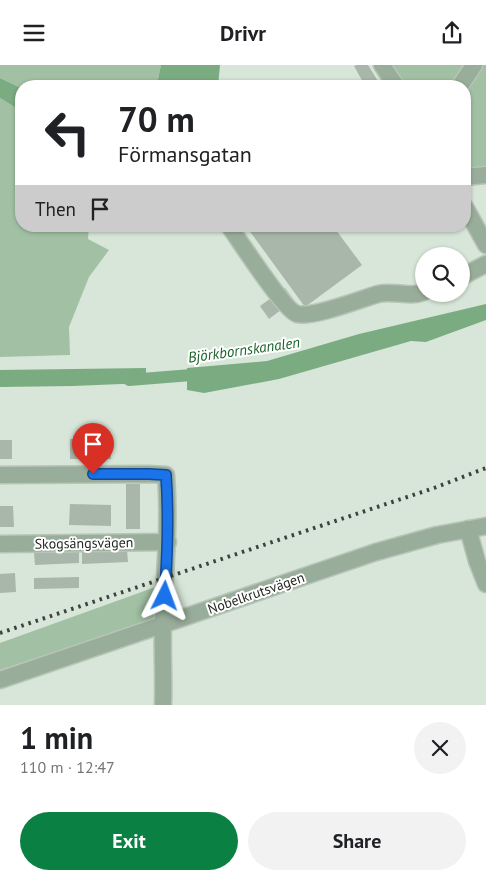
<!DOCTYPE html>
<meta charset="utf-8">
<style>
body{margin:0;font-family:"PT Sans",sans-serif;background:#f2f2f2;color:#202124;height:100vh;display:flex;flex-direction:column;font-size:19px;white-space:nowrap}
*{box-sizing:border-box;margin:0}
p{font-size:16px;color:#757577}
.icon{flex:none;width:28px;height:28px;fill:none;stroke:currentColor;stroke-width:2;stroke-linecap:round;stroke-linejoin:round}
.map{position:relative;height:640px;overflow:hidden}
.drawer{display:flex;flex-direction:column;background:#fff;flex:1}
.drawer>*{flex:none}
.guide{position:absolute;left:15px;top:15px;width:456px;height:152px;border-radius:20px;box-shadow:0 1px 4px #0004;background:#fff;color:#202124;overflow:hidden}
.controls{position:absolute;left:415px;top:182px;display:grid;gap:10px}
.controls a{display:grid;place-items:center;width:55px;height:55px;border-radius:50%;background:#fff;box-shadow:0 1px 4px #0004;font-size:25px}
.pin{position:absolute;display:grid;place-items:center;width:42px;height:42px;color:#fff;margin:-51px -21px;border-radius:50% 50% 50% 0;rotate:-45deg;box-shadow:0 0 5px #0007}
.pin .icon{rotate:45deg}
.me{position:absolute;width:55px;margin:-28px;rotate:3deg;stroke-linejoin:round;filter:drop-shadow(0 0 4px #0008)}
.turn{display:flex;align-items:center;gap:18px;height:105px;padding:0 20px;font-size:22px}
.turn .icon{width:65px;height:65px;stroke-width:2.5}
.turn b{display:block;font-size:35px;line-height:42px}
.then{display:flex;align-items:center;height:48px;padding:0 20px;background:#0003;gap:10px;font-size:19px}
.round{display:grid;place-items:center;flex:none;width:52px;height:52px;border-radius:26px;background:#f2f2f2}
.overview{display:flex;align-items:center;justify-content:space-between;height:85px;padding:0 20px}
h1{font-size:30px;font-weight:800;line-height:38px}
.button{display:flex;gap:10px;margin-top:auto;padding:10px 20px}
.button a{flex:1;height:58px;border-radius:30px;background:#0b8043;color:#fff;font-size:20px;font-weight:800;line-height:58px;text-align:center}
.button a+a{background:#f2f2f2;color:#202124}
header{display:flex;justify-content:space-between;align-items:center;height:65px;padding:0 20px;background:#fff;font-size:22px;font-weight:800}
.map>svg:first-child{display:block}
</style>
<header><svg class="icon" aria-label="menu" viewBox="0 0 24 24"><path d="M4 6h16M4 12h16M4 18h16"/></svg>Drivr<svg class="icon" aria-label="share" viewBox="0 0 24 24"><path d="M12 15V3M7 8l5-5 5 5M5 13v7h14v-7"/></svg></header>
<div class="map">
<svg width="486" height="640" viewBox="0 0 486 640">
<rect width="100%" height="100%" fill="#d7e6d8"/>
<g fill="#a2c1a4">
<path d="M0,0H161L158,14L152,21H21V23L0,13Z"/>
<path d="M389,0H486V108H465V21H403Z"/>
<path d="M0,33L21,46V161H89L88,174L109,185L89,212L69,262L70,290L0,292Z"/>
<path d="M161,520L160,553L0,605V578Z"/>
</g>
<g fill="#7bac81">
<path d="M161,0H220L218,21H152L158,14Z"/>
<path d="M0,13L21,23V46L0,33Z"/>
<path d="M486,239V255L426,277L411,276L279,314L204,328L187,325V303L267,296L359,269Z"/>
<path d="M146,303V318L73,321L0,322V305Z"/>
</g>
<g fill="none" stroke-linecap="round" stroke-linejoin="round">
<path stroke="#7bac81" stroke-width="12" d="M129,315L204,309"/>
</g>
<g fill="#a9b7aa">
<path d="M357,0H368L381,21H361L364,19L354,1Z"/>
<path d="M246,161H333L362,200L305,242Z"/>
<path d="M285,223L294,235L269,254L260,241Z"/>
<path d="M70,374H110L111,394H70Z"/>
<rect x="0" y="375" width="12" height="19"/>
<rect x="126" y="419" width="14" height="45"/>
<path d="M70,439L111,440V461L69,460Z"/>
<path d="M0,441H13L14,462H0Z"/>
<path d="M127,485L128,497L82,499V487Z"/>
<path d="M79,487V498L35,500L34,488Z"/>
<path d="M15,508L16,527L0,528V509Z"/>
<path d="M79,512V523L34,524V513Z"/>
</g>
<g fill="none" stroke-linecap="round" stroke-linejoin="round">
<defs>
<g id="minor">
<path d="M382,0L396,21"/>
<path d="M460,21L474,0"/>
<path d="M465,112L486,110"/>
<path d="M465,142L486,180"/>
<path d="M229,161C240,176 284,245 297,249C313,253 361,234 378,229C393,225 409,233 424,227"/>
<path d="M461,212L486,199"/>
<path d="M0,410L149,409L166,410C170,461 164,509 163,560C162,586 164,613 163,640"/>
<path d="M468,464L477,496L486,519"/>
<path d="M0,479L168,477"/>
<path d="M0,615L376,487L437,470L486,461"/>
</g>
</defs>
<use href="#minor" stroke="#b7c4b8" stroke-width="19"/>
<use href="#minor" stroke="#99ae9a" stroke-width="16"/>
<path stroke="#3c433c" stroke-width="4" stroke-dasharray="2.5 5" stroke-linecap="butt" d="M0,568L434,423L486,403"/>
</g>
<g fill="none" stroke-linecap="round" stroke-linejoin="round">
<defs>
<path id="route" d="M93,409H149L166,410C169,451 167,491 165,531"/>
</defs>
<use href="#route" stroke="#114b97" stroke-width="12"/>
<use href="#route" stroke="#1a73e8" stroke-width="9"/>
</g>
<g text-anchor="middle" stroke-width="4" stroke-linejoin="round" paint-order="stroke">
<g font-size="14" fill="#242924" stroke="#fff">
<text transform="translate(84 478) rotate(-1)" y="5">Skogsängsvägen</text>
<text transform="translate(256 528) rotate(-19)" y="5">Nobelkrutsvägen</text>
</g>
<g font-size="15" font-style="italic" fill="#1a622a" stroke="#fff">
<text transform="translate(244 285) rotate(-8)" y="5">Björkbornskanalen</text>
</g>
</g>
</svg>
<div class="controls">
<a><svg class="icon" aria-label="search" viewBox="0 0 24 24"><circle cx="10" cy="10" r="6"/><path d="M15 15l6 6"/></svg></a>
</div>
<div class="pin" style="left:93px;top:409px;background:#d93025"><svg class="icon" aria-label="arrive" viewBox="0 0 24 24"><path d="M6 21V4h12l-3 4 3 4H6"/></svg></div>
<svg class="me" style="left:165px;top:531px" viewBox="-20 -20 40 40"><path d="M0-17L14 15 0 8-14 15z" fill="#1a73e8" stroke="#fff" stroke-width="4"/></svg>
<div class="guide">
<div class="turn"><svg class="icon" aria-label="left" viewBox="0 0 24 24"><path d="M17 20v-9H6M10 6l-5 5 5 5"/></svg><div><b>70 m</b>Förmansgatan</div></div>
<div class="then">Then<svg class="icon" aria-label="arrive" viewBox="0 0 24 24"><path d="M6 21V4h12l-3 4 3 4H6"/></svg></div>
</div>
</div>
<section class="drawer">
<div class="overview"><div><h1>1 min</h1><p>110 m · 12:47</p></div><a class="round"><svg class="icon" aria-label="close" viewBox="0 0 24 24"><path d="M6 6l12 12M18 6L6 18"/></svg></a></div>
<div class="button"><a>Exit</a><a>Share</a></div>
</section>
